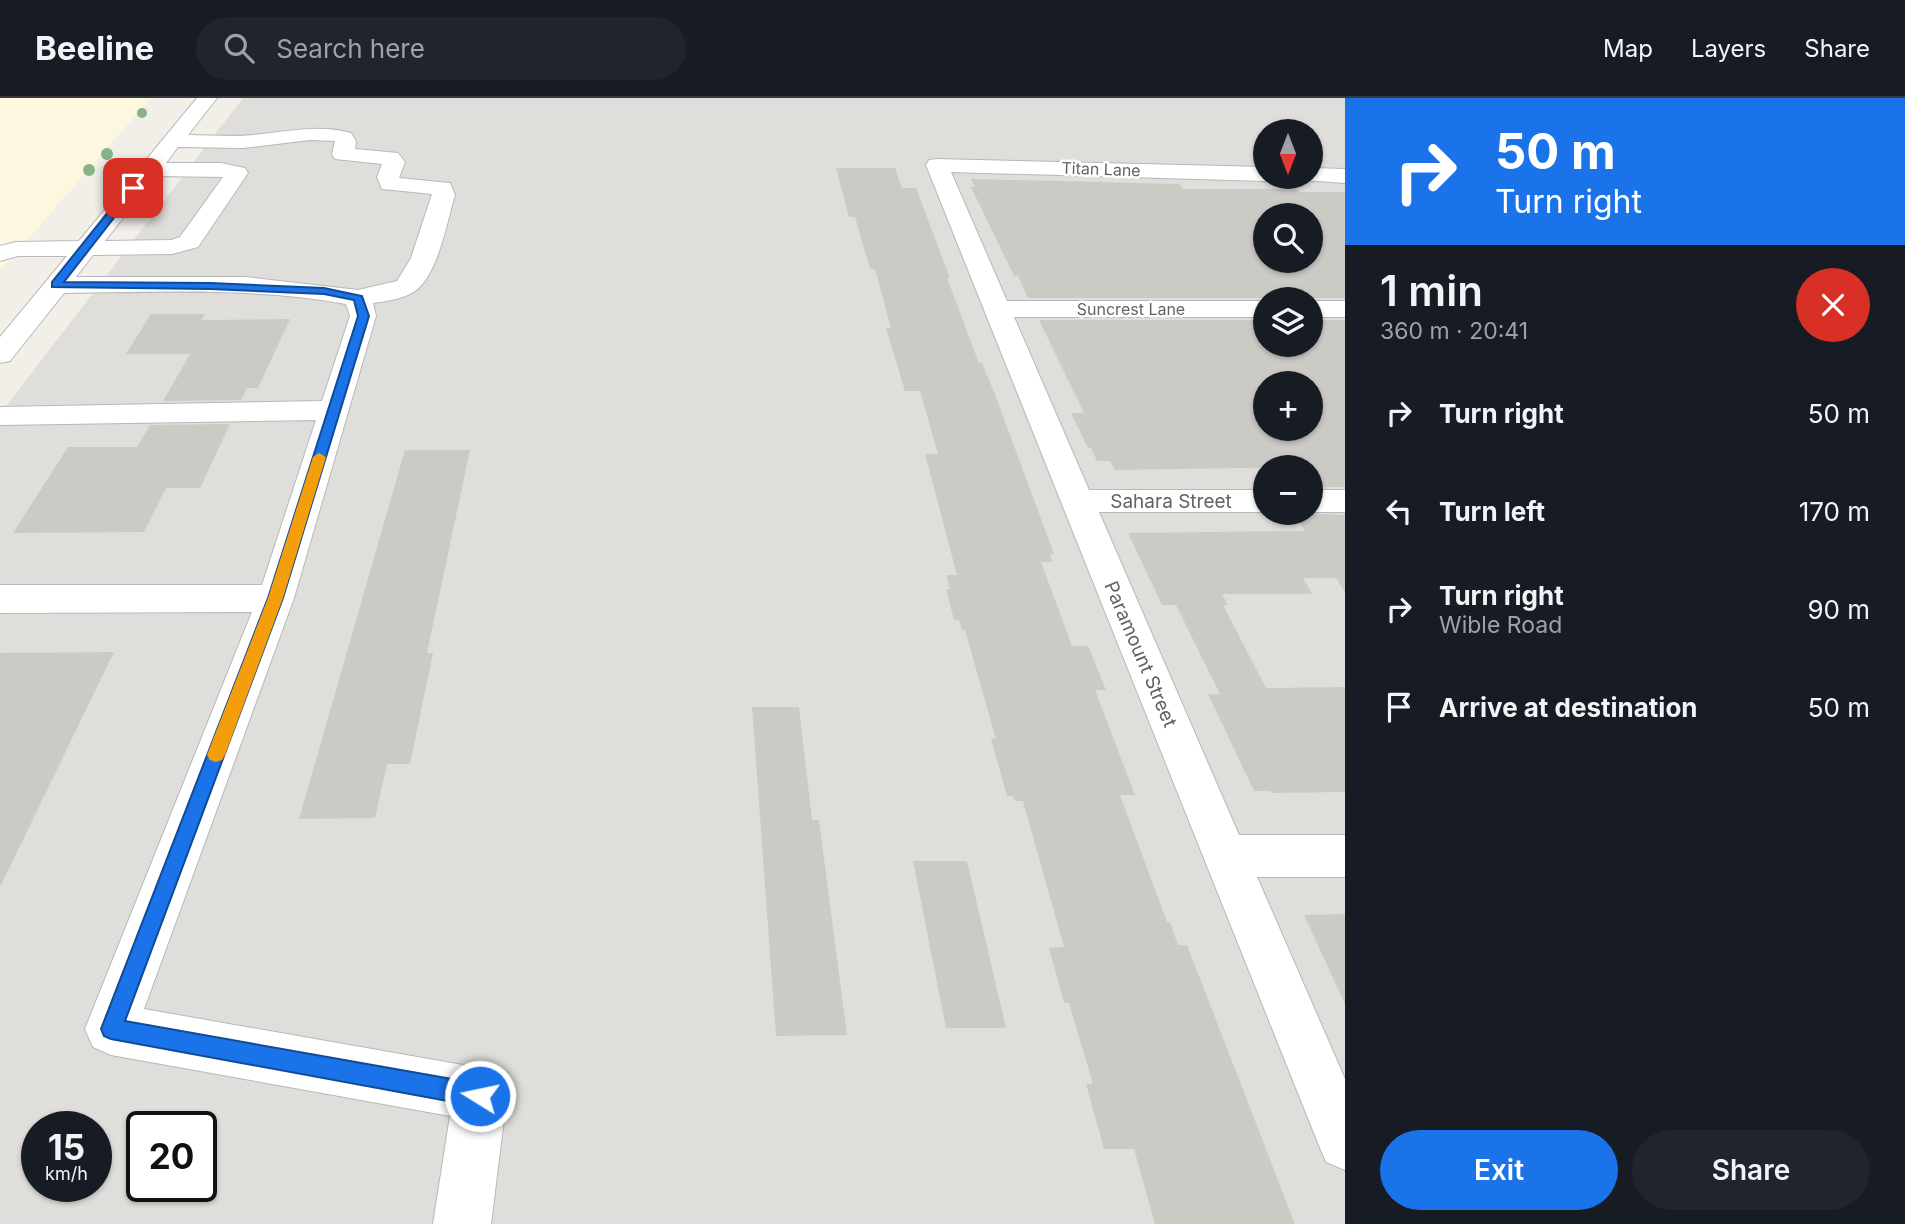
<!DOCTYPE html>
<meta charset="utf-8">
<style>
body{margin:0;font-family:Inter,sans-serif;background:#20242c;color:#f1f3f6;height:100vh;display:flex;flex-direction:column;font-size:26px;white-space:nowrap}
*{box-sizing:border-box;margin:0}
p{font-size:23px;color:#9ea1a6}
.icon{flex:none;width:38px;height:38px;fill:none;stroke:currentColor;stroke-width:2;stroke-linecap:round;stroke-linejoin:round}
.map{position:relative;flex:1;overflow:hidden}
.drawer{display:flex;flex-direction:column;background:#171b24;width:560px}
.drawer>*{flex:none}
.top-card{background:#1a73e8;color:#fff;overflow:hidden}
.needle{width:46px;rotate:180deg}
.fabs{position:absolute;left:1253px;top:21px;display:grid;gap:14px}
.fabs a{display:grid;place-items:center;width:70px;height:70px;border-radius:50%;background:#171b24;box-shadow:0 2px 5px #0004;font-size:35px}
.speed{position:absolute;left:21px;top:1013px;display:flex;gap:14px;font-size:35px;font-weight:700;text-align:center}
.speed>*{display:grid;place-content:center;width:91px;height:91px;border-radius:50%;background:#171b24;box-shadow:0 2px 5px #0004;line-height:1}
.speed small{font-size:18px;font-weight:400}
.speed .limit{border:4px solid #111;border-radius:10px;background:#fff;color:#111}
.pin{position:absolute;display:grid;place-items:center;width:60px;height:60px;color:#fff;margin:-30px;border-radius:14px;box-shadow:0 4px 10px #0006}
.me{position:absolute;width:77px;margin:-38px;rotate:280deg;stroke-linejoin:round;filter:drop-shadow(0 0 5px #0008)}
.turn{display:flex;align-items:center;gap:24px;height:147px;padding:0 35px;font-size:32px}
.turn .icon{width:91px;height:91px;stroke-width:2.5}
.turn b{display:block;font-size:49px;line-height:60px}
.round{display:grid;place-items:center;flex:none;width:74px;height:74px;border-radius:37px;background:#20242c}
.head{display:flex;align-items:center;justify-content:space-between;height:119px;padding:0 35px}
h1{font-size:42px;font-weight:600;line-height:52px}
.primary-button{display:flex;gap:14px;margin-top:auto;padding:14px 35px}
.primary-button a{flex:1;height:80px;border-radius:42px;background:#1a73e8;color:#fff;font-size:28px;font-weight:600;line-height:80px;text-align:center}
.primary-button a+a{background:#20242c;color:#f1f3f6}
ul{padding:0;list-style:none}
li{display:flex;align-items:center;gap:21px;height:98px;padding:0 35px}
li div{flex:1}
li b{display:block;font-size:26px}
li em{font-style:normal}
header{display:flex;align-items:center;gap:42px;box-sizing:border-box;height:98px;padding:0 35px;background:#171b24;border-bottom:2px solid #363941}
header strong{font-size:33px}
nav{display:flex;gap:38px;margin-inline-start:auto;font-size:24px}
.search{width:490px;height:63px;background:#20242c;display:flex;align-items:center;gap:18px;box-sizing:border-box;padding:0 24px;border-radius:38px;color:#9ea1a6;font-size:26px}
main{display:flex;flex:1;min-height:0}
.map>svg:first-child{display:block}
</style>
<header>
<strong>Beeline</strong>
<div class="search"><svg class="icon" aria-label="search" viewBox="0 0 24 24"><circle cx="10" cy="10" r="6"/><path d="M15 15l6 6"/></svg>Search here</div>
<nav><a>Map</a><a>Layers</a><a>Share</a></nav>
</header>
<main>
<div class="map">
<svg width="1345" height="1126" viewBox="0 0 1345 1126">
<rect width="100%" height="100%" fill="#f1efe8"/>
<path fill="#fef7e0" d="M0,0H151L0,173Z"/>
<path fill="#e0deda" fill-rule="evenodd" d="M243,0H1345V1126H0V316ZM1265,33H1311V79H1265ZM1265,117H1311V163H1265ZM1265,201H1311V247H1265ZM1265,285H1311V331H1265ZM1265,369H1311V415H1265ZM37,1029H96V1088H37ZM142,1029H201V1088H142Z"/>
<g fill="#cccac5" fill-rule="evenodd">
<path d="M836,70H895L902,90H916L950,180H947L979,265H982L996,299L1054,456H1050L1053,464H1041L1072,548H1088L1106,592H1095L1135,697H1120L1167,824H1170L1178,847H1187L1295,1126H1155L1134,1051H1104L1086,986H1093L1069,905H1064L1049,850L1064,849L1023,703H1015L1013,698H1007L991,641H996L965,532H962L959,522H954L946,491H950L946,477H957L925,356H938L920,293H905L886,230H891L875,171H870L855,119H849Z"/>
<path d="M971,81L1179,86L1183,91H1296L1300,94H1345V200H1028L1018,178H1014L971,89H975ZM1265,117H1311V163H1265Z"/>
<path d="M151,216H205L201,222L290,221L258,290H247L241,302L163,303L190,256H126Z"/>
<path d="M1039,222H1265V247H1311V222H1345V389H1311V369L1115,372L1110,363H1097L1091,350H1088L1071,315H1084ZM1265,285H1311V331H1265Z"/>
<path d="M230,326L200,390H166L144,434L13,435L68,349H137L150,327Z"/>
<path d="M405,352H470L427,555H433L410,666H387L375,720L299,721Z"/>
<path d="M1294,415L1345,417V494L1336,480H1303L1312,496H1222L1228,507H1223L1266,590L1345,589V694L1271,695L1270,693H1254L1208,596H1220L1176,507H1162L1128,435L1305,433Z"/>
<path d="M114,554L0,789V555Z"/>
<path d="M752,609H799L812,722H819L847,937L776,938Z"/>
<path d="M913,763H967L1006,930H946Z"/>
<path d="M1345,816V906L1304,817Z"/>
</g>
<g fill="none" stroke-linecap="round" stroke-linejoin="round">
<defs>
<g id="minor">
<path d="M197,0H217L188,37C210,37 232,39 254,37C287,34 318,26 351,35L356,43L355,51L398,55L405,64L399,80L450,85L455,97C447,123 438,177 415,193C404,201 386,203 373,205L376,218L294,500L144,911L480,970L499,978L507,997L491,1126H433L450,1018L111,957L93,949L85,931L252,514L0,515V487H262L316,322L0,327V309L322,303L350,218L346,206C253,189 158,194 64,195L10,263L0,265V239L67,158H18L0,163V148L16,144L79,143ZM310,42L335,43L332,56L335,61L382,66L377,79L382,91L432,96L411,160L397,183L358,192L246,179H76L93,157L172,156L198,149L248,75L245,70L221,65H166L178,49L243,50ZM156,78L223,79L180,139L171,142L105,143Z"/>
<path d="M937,61L1265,69V79H1274L1265,83L951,74L1007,203H1265V219H1014L1089,392H1265V414H1099L1239,737H1345V779H1257L1345,981V1072L1326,1064L1318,1045L926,67L929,62Z"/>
<path d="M1311,70L1345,71V85L1303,82L1301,79H1311Z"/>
<rect x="1311" y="203" width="34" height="16"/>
<rect x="1311" y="392" width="34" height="22"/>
</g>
</defs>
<use href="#minor" stroke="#b5b8bc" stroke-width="2"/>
<use href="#minor" fill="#fff" fill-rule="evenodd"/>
</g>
<g fill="#89b387">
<circle cx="142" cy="15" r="5"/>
<circle cx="107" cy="56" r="6"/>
<circle cx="89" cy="72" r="6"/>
</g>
<path fill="#1a73e8" stroke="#114b97" stroke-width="2" d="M129,88L137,90L64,184L210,185L324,190L362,198L369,218L283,500L125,923L480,986L488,990L491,998L488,1005L480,1009L111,941L104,938L101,931L268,500L358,218L354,202L324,196L210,191L52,189V184Z"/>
<path fill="#f59e0b" d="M319,355L326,359L283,500L225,657L222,662L216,664L210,662L207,657L268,500L313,359Z"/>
<g text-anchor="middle" stroke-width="5" stroke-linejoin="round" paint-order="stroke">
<g font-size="16" fill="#5f6368" stroke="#fff">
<text transform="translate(1101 71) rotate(2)" y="6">Titan Lane</text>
<text x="1131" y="217">Suncrest Lane</text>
</g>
<g font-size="19" fill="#5f6368" stroke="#fff">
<text x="1171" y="410">Sahara Street</text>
<text transform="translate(1141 556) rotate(67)" y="7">Paramount Street</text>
</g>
</g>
</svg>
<div class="fabs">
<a><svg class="needle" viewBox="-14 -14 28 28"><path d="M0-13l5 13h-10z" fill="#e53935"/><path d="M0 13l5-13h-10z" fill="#9ea1a6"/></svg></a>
<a><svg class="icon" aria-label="search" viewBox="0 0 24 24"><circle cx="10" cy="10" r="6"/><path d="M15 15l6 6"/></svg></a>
<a><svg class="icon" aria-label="layers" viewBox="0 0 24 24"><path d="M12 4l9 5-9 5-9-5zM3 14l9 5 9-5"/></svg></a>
<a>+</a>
<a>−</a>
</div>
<div class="speed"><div>15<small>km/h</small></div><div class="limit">20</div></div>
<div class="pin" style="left:133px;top:90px;background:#d93025"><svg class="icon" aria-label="arrive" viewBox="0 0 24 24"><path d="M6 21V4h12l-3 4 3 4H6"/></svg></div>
<svg class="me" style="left:480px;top:998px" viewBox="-20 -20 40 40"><circle r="17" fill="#1a73e8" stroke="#fff" stroke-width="3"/><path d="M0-11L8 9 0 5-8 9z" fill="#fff"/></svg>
</div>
<section class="drawer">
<div class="top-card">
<div class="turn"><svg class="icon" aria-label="right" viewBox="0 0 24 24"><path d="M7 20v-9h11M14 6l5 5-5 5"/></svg><div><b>50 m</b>Turn right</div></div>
</div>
<div class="head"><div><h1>1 min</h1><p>360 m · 20:41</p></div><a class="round" style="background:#d93025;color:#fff"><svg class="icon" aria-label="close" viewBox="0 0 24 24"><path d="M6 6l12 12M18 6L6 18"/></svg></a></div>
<ul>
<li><svg class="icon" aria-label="right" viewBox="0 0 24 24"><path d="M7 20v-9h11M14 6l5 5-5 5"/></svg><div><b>Turn right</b></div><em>50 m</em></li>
<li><svg class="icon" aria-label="left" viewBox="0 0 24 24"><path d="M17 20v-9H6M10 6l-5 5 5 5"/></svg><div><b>Turn left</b></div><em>170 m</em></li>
<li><svg class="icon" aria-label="right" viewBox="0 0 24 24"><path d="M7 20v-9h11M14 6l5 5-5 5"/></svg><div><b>Turn right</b><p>Wible Road</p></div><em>90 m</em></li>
<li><svg class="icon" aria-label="arrive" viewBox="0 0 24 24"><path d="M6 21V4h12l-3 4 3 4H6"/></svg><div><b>Arrive at destination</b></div><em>50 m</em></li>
</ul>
<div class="primary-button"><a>Exit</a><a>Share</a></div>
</section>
</main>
